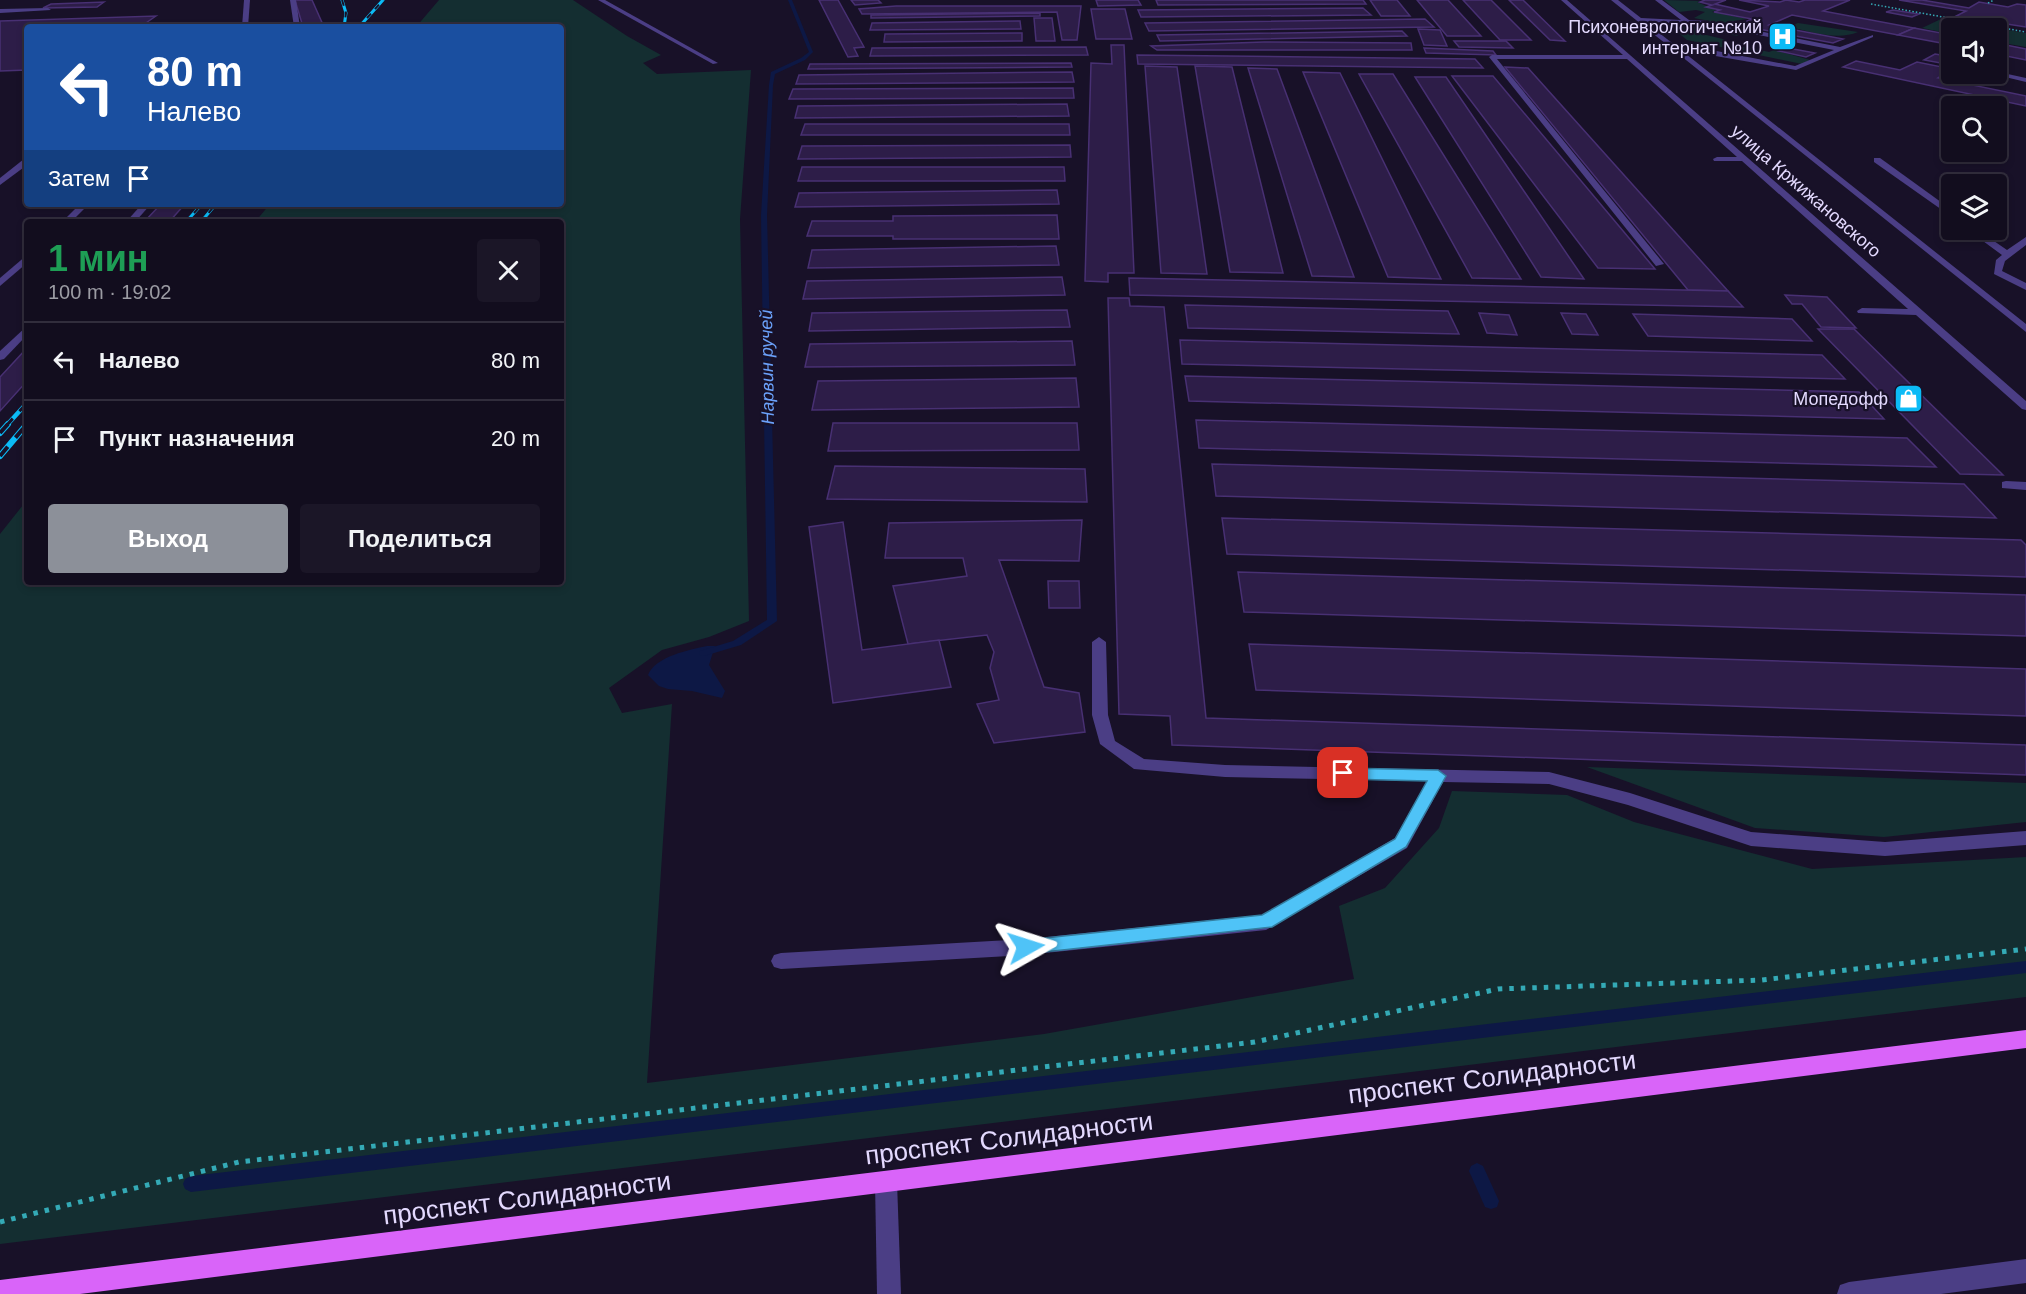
<!DOCTYPE html>
<html lang="ru">
<meta charset="utf-8">
<style>
body{margin:0;font-family:Arial,sans-serif;background:#1b1627;color:#f1f3f6;height:100vh;display:flex;flex-direction:column;font-size:22px;white-space:nowrap}
*{box-sizing:border-box;margin:0}
p{font-size:20px;color:#9c9ca4}
.icon{flex:none;width:33px;height:33px;fill:none;stroke:currentColor;stroke-width:2;stroke-linecap:round;stroke-linejoin:round}
.map{position:relative;flex:1;overflow:hidden}
.details{position:absolute;left:24px;top:219px;width:540px;height:366px;display:flex;flex-direction:column;background:#120d1e;border-radius:6px;box-shadow:0 3px 9px #0003,0 0 0 2px #312d3c}
.details>*{flex:none}
.banner{position:absolute;left:24px;top:24px;width:540px;height:183px;border-radius:6px;box-shadow:0 3px 9px #0003,0 0 0 2px #312d3c;background:#1a4fa0;color:#fff;overflow:hidden}
.controls{position:absolute;left:1941px;top:18px;display:grid;gap:12px}
.controls a{display:grid;place-items:center;width:66px;height:66px;border-radius:6px;background:#120d1e;box-shadow:0 3px 9px #0003,0 0 0 2px #312d3c;font-size:30px}
.pin{position:absolute;display:grid;place-items:center;width:51px;height:51px;color:#fff;margin:-26px;border-radius:12px;box-shadow:0 3px 9px #0006}
.me{position:absolute;width:66px;margin:-33px;rotate:84deg;stroke-linejoin:round;filter:drop-shadow(0 0 4px #0008)}
.turn{display:flex;align-items:center;gap:21px;height:126px;padding:0 24px;font-size:27px}
.turn .icon{width:78px;height:78px;stroke-width:2.5}
.turn b{display:block;font-size:42px;line-height:51px}
.then{display:flex;align-items:center;height:57px;padding:0 24px;background:#0003;gap:12px;font-size:22px}
.round{display:grid;place-items:center;flex:none;width:63px;height:63px;border-radius:6px;background:#1b1627}
.overview{display:flex;align-items:center;justify-content:space-between;height:102px;padding:0 24px}
h1{font-size:36px;font-weight:600;line-height:45px;color:#1e9e55}
.cta{display:flex;gap:12px;margin-top:auto;padding:12px 24px}
.cta a{flex:1;height:69px;border-radius:6px;background:#8c9099;color:#fff;font-size:24px;font-weight:600;line-height:69px;text-align:center}
.cta a+a{background:#1b1627;color:#f1f3f6}
ul{padding:0;list-style:none}
li{display:flex;align-items:center;gap:18px;height:78px;padding:0 24px;border-top:2px solid #312d3c}
li div{flex:1}
li b{display:block;font-size:22px}
li em{font-style:normal}
.map>svg:first-child{display:block}
</style>
<div class="map">
<svg width="2026" height="1294" viewBox="0 0 2026 1294">
<rect width="100%" height="100%" fill="#181128"/>
<g fill="#142e31">
<path d="M439,0H573L627,36L661,55L643,63L657,74L751,70L740,219L749,621L709,637L662,650L609,688L622,713L672,704L647,1083L1044,1034L1354,979L1339,906L1385,888L1439,828L1452,791L1567,795L1634,822L1812,869L2026,857V997L0,1244V534L27,500V582H561V222H255L270,204H561V27H416Z"/>
<path d="M1664,0L1702,1L1697,2L1716,10L1712,12L1747,19L1727,22L1746,28L1694,18L1705,12L1696,10L1679,12Z"/>
<path d="M1941,19L2026,33V47L1997,42L1996,28H1952L1951,34L1922,28Z"/>
<path d="M1665,22C1690,23 1716,24 1741,32L1737,36L1708,29L1698,33L1727,40L1724,42L1769,52L1774,50L1810,60L1802,64L1687,40Z"/>
<path d="M1798,23L1858,32C1837,41 1810,31 1788,27Z"/>
<path d="M1587,767L2026,783V822L1884,837L1755,828Z"/>
</g>
<path fill="#0d1845" d="M707,646H715L709,665L725,691L722,698L692,691L668,689L659,686L648,675C656,656 689,650 707,646Z"/>
<g fill="none" stroke-linecap="round" stroke-linejoin="round">
<g fill="#0d1845" fill-rule="evenodd">
<path d="M788,0H792L813,52L805,60L775,74L773,85L767,215L777,621L741,645L704,656L700,655L699,653L700,651L733,641L767,620L761,215L769,85L771,72L801,58L809,52Z"/>
<path d="M2026,961V973L191,1192L185,1189L183,1184L185,1179L191,1176Z"/>
<path d="M1477,1163L1483,1166L1499,1201L1497,1207L1491,1209L1485,1207L1469,1171L1471,1166Z"/>
</g>
</g>
<g fill="#2d1d48" stroke="#483073" stroke-width="1.5">
<path d="M295,0H312L324,27H303Z"/>
<path d="M819,0H838L864,47L854,48L858,56L848,57Z"/>
<path d="M851,0H878L881,3L855,5Z"/>
<path d="M1096,0H1138L1141,5L1098,6Z"/>
<path d="M1156,0H1363L1366,4L1158,5Z"/>
<path d="M1370,0H1397L1410,16H1381Z"/>
<path d="M1417,0H1448L1481,36H1447Z"/>
<path d="M1463,0H1491L1531,40H1500Z"/>
<path d="M1509,0H1523L1565,41L1550,40Z"/>
<path d="M1703,0H1726L1715,4L1750,12L1769,6L1739,0L1780,2L1786,0L1799,2L1805,0H1850L1823,11L1914,28L1898,35L1792,15L1769,25L1843,39L1833,43L1737,25L1740,24L1729,22L1743,23L1752,19L1714,12L1720,10L1706,7L1712,5L1700,2L1705,0Z"/>
<path d="M1899,0H1922L1969,8L1979,2L2008,7L2017,4L2026,5V27L1956,16L1966,11Z"/>
<path d="M104,2L97,7L43,8L51,4Z"/>
<path d="M896,6H1081L1077,40H1062L1057,12L862,14L859,9Z"/>
<path d="M1363,8L1371,15L1141,17L1138,10Z"/>
<path d="M1091,9H1125L1132,39H1096Z"/>
<path d="M1893,10L1919,14L1912,17L1886,12Z"/>
<path d="M1040,13V16L871,18V15Z"/>
<path d="M156,16L140,27H27V70L0,71V21Z"/>
<path d="M1034,18H1052L1055,41H1036Z"/>
<path d="M1425,19L1434,27L1149,31L1145,23Z"/>
<path d="M1020,21L1021,29L870,30L872,23Z"/>
<path d="M1914,28L1952,35V45L1898,35Z"/>
<path d="M1418,29L1440,30L1447,46L1424,45Z"/>
<path d="M1402,31L1407,36L1160,41L1157,35Z"/>
<path d="M1022,33V41L884,42L885,34Z"/>
<path d="M1454,41H1506L1513,48L1459,47Z"/>
<path d="M1264,42L1411,43L1412,50H1157L1151,46Z"/>
<path d="M1996,43L2026,49V60L1996,54Z"/>
<path d="M1111,45H1124L1134,273H1108V282L1085,281L1091,63L1112,64Z"/>
<path d="M1086,47L1088,55L870,56L872,48Z"/>
<path d="M1424,48L1493,51L1496,55L1426,53Z"/>
<path d="M1788,48L1815,53L1806,57L1779,51Z"/>
<path d="M1935,54L1952,57V65L1924,60Z"/>
<path d="M1137,55L1475,59L1483,68L1138,64Z"/>
<path d="M1856,61L1900,70L1917,62L1952,69L1938,78L2026,96V106L1843,67Z"/>
<path d="M1071,63L1072,67L808,69L810,64Z"/>
<path d="M1145,66L1177,67L1207,274L1161,273Z"/>
<path d="M1195,66L1232,67L1283,273L1230,272Z"/>
<path d="M1505,67L1528,68L1728,291L1688,290Z"/>
<path d="M1248,68L1277,69L1354,277L1312,276Z"/>
<path d="M1072,72L1074,82L796,84L799,75Z"/>
<path d="M1303,72L1340,73L1441,279L1388,277Z"/>
<path d="M1359,74H1393L1521,279L1472,278Z"/>
<path d="M1452,76H1493L1655,269L1598,268Z"/>
<path d="M1415,77H1446L1584,279L1541,277Z"/>
<path d="M1073,88L1074,98L789,99L793,89Z"/>
<path d="M1067,104L1069,116L795,118L798,106Z"/>
<path d="M805,124H1069L1070,135H801Z"/>
<path d="M1070,145L1071,157L798,159L802,146Z"/>
<path d="M802,167H1064L1065,181H798Z"/>
<path d="M1057,190L1059,204L795,207L799,193Z"/>
<path d="M161,204H185L169,222H144Z"/>
<path d="M1057,215L1059,239H893V236H807L812,221H893V216Z"/>
<path d="M1056,246L1059,265L808,268L812,250Z"/>
<path d="M1062,277L1065,295L803,299L807,281Z"/>
<path d="M1129,278L1728,291L1743,307L1130,295Z"/>
<path d="M1785,295L1827,297L1856,328L1821,327L1802,304H1792Z"/>
<path d="M1108,298H1129L1130,306L1164,307L1206,718L2026,745V775L1172,745L1170,716L1119,714Z"/>
<path d="M1185,305L1448,311L1459,334L1188,328Z"/>
<path d="M1067,310L1070,327L809,331L812,313Z"/>
<path d="M1479,313L1509,315L1517,335L1487,333Z"/>
<path d="M1561,313L1586,314L1598,335L1572,334Z"/>
<path d="M1633,314L1792,319L1812,341L1648,336Z"/>
<path d="M1818,329H1854L2003,475L1960,474Z"/>
<path d="M1180,340L1822,355L1845,379L1182,364Z"/>
<path d="M1072,341L1075,365L805,367L810,344Z"/>
<path d="M27,348V381L0,411V377Z"/>
<path d="M1185,376L1859,392L1884,419L1189,401Z"/>
<path d="M1076,378L1079,407L812,410L818,381Z"/>
<path d="M1196,420L1907,438L1936,467L1199,448Z"/>
<path d="M833,423H1077L1079,450L828,451Z"/>
<path d="M1212,464L1964,484L1996,518L1216,496Z"/>
<path d="M835,466L1085,469L1087,502L827,499Z"/>
<path d="M1222,518L2021,540L2026,545V577L1227,554Z"/>
<path d="M1082,520L1079,561L999,560L1044,687L1079,693L1085,732L994,743L977,704L999,700L990,668L994,652L987,635L908,644L893,586L967,576L963,558H885L889,523Z"/>
<path d="M843,522L862,650L939,640L951,687L833,703L809,527Z"/>
<path d="M1238,572L2026,595V636L1244,612Z"/>
<path d="M1048,581H1079L1080,608H1049Z"/>
<path d="M1249,644L2026,669V716L1256,690Z"/>
</g>
<g fill="none" stroke-linecap="round" stroke-linejoin="round">
<g stroke="#34aab6" stroke-width="1.5" stroke-dasharray="1.5 2" stroke-linecap="butt">
<path d="M1988,3L1994,0"/>
<path d="M1871,4L2026,32"/>
</g>
<path stroke="#34aab6" stroke-width="5" stroke-dasharray="4.5 7" stroke-linecap="butt" d="M0,1222L239,1162L1255,1042L1498,989L1762,980L2026,949"/>
<g fill="#4b3e85" fill-rule="evenodd">
<path d="M244,0H250L248,27H242Z"/>
<path d="M290,0H296L300,27H294Z"/>
<path d="M598,0H605L718,63L713,64Z"/>
<path d="M1561,0H1567L2026,401V410L2022,409L1916,315L1858,313L1857,311L1862,308L1908,309L1742,161H1714L1713,159L1717,157H1737L1627,59H1497L1664,264L1656,266L1489,57L1492,55H1623Z"/>
<path d="M1611,0H1618L1641,18L1681,20L1655,0H1662L1689,20L1708,21L1840,47L1873,35V37L1796,70L1681,50L2026,324V332ZM1645,22L1708,25L1834,50L1795,66L1701,48L1676,46Z"/>
<path d="M0,9L48,8L51,10L0,13Z"/>
<path d="M2003,73L2026,78V82L2001,76Z"/>
<path d="M1874,158H1880L1952,210V217L1874,162Z"/>
<path d="M24,159H27V165L0,185V178Z"/>
<path d="M80,204H89L71,222H62Z"/>
<path d="M142,204H151L135,222H126Z"/>
<path d="M1968,230H1978L2007,250L2026,237V245L2005,261L2002,271L2026,283V290L1994,274L1996,260L2002,255Z"/>
<path d="M27,255V263L0,286V278Z"/>
<path d="M27,326V335L4,359L0,360V351Z"/>
<path d="M2006,481L2026,482V490L2002,488V482Z"/>
<path d="M1099,637L1106,642L1108,715L1115,741L1144,759L1225,765L1549,772L1630,793L1751,832L1885,842L2026,831V845L1885,856L1751,846L1628,805L1549,784L1443,782L1407,848L1266,930L1026,955L781,969L774,967L771,961L774,955L781,953L1026,939L1263,915L1395,838L1427,781L1225,777L1134,769L1100,744L1092,715V642Z"/>
<path d="M886,1171L894,1174L897,1182L901,1294H877L875,1182L878,1174Z"/>
<path d="M2026,1259V1283L1941,1294H1837L1840,1285L1849,1282Z"/>
</g>
<path fill="#d964f9" fill-rule="evenodd" d="M2026,1030V1048L80,1294H0V1280Z"/>
<defs>
<g id="rail-far2">
<path d="M342,0L346,13L344,27"/>
<path d="M359,27L383,0"/>
<path d="M186,222L202,204"/>
<path d="M201,222L216,204"/>
</g>
<g id="rail-far1">
<path d="M6,426L27,403"/>
<path d="M25,426L27,424"/>
</g>
<g id="rail">
<path d="M0,433L8,424"/>
<path d="M0,456L27,424"/>
</g>
</defs>
<use href="#rail-far2" stroke="#0cbbf6" stroke-width="3"/>
<use href="#rail-far1" stroke="#0cbbf6" stroke-width="4.5"/>
<use href="#rail" stroke="#0cbbf6" stroke-width="6"/>
<use href="#rail-far2" stroke="#181128" stroke-width="2" stroke-dasharray="6" stroke-linecap="butt"/>
<use href="#rail-far1" stroke="#181128" stroke-width="3" stroke-dasharray="10" stroke-linecap="butt"/>
<use href="#rail" stroke="#181128" stroke-width="4" stroke-dasharray="12" stroke-linecap="butt"/>
</g>
<path fill="#4fc3f7" stroke="#337fa1" stroke-width="1.5" d="M1343,768L1438,770L1446,776L1406,847L1272,927L1026,954L1020,952L1017,947L1020,942L1026,940L1262,915L1395,839L1427,781L1343,779L1336,773Z"/>
<defs>
<symbol id="hospital-square" viewBox="-11 -11 22 22"><rect x="-9" y="-9" width="18" height="18" rx="4" fill="#0cbbf6" stroke="#181128"/><path d="M-5-5h3v3.5h4V-5h3V5h-3V1.5h-4V5h-3Z" fill="#fff"/></symbol>
<symbol id="shop-square" viewBox="-11 -11 22 22"><rect x="-9" y="-9" width="18" height="18" rx="4" fill="#0cbbf6" stroke="#181128"/><path d="M-5-2.5h2.3a2.7 3.5 0 0 1 5.4 0H5L5.5 6h-11ZM-1.5-2.5h3a1.5 2.3 0 0 0-3 0Z" fill="#fff"/></symbol>
</defs>
<g fill-rule="evenodd">
<use href="#hospital-square" x="1766" y="20" width="33" height="33"/>
<use href="#shop-square" x="1892" y="382" width="33" height="33"/>
</g>
<g text-anchor="middle" stroke-width="4.5" stroke-linejoin="round" paint-order="stroke">
<g font-size="18" fill="#e3d9fe" stroke="#181128" text-anchor="end">
<text x="1762" y="33">Психоневрологический<tspan x="1762" dy="21">интернат №10</tspan></text>
<text x="1888" y="405">Мопедофф</text>
</g>
<g font-size="18" fill="#e3d9fe" stroke="#181128">
<text transform="translate(1806 191) rotate(41)" y="6">улица Кржижановского</text>
</g>
<g font-size="18" font-style="italic" fill="#6ba1fa" stroke="#181128">
<text transform="translate(767 367) rotate(-91)" y="6">Нарвин ручей</text>
</g>
<g font-size="26" fill="#e3d9fe" stroke="#181128">
<text transform="translate(1492 1077) rotate(-7)" y="9">проспект Солидарности</text>
<text transform="translate(1009 1138) rotate(-7)" y="9">проспект Солидарности</text>
<text transform="translate(527 1198) rotate(-7)" y="9">проспект Солидарности</text>
</g>
</g>
</svg>
<div class="controls">
<a><svg class="icon" aria-label="sound" viewBox="0 0 24 24"><path d="M4 9h4l5-4v14l-5-4H4zM17 9q2 3 0 6"/></svg></a>
<a><svg class="icon" aria-label="search" viewBox="0 0 24 24"><circle cx="10" cy="10" r="6"/><path d="M15 15l6 6"/></svg></a>
<a><svg class="icon" aria-label="layers" viewBox="0 0 24 24"><path d="M12 4l9 5-9 5-9-5zM3 14l9 5 9-5"/></svg></a>
</div>
<div class="pin" style="left:1343px;top:773px;background:#d93025"><svg class="icon" aria-label="arrive" viewBox="0 0 24 24"><path d="M6 21V4h12l-3 4 3 4H6"/></svg></div>
<svg class="me" style="left:1026px;top:947px" viewBox="-20 -20 40 40"><path d="M0-17L14 15 0 8-14 15z" fill="#4fc3f7" stroke="#fff" stroke-width="4"/></svg>
<div class="banner">
<div class="turn"><svg class="icon" aria-label="left" viewBox="0 0 24 24"><path d="M17 20v-9H6M10 6l-5 5 5 5"/></svg><div><b>80 m</b>Налево</div></div>
<div class="then">Затем<svg class="icon" aria-label="arrive" viewBox="0 0 24 24"><path d="M6 21V4h12l-3 4 3 4H6"/></svg></div>
</div>
<section class="details">
<div class="overview"><div><h1>1 мин</h1><p>100 m · 19:02</p></div><a class="round"><svg class="icon" aria-label="close" viewBox="0 0 24 24"><path d="M6 6l12 12M18 6L6 18"/></svg></a></div>
<ul>
<li><svg class="icon" aria-label="left" viewBox="0 0 24 24"><path d="M17 20v-9H6M10 6l-5 5 5 5"/></svg><div><b>Налево</b></div><em>80 m</em></li>
<li><svg class="icon" aria-label="arrive" viewBox="0 0 24 24"><path d="M6 21V4h12l-3 4 3 4H6"/></svg><div><b>Пункт назначения</b></div><em>20 m</em></li>
</ul>
<div class="cta"><a>Выход</a><a>Поделиться</a></div>
</section>
</div>
